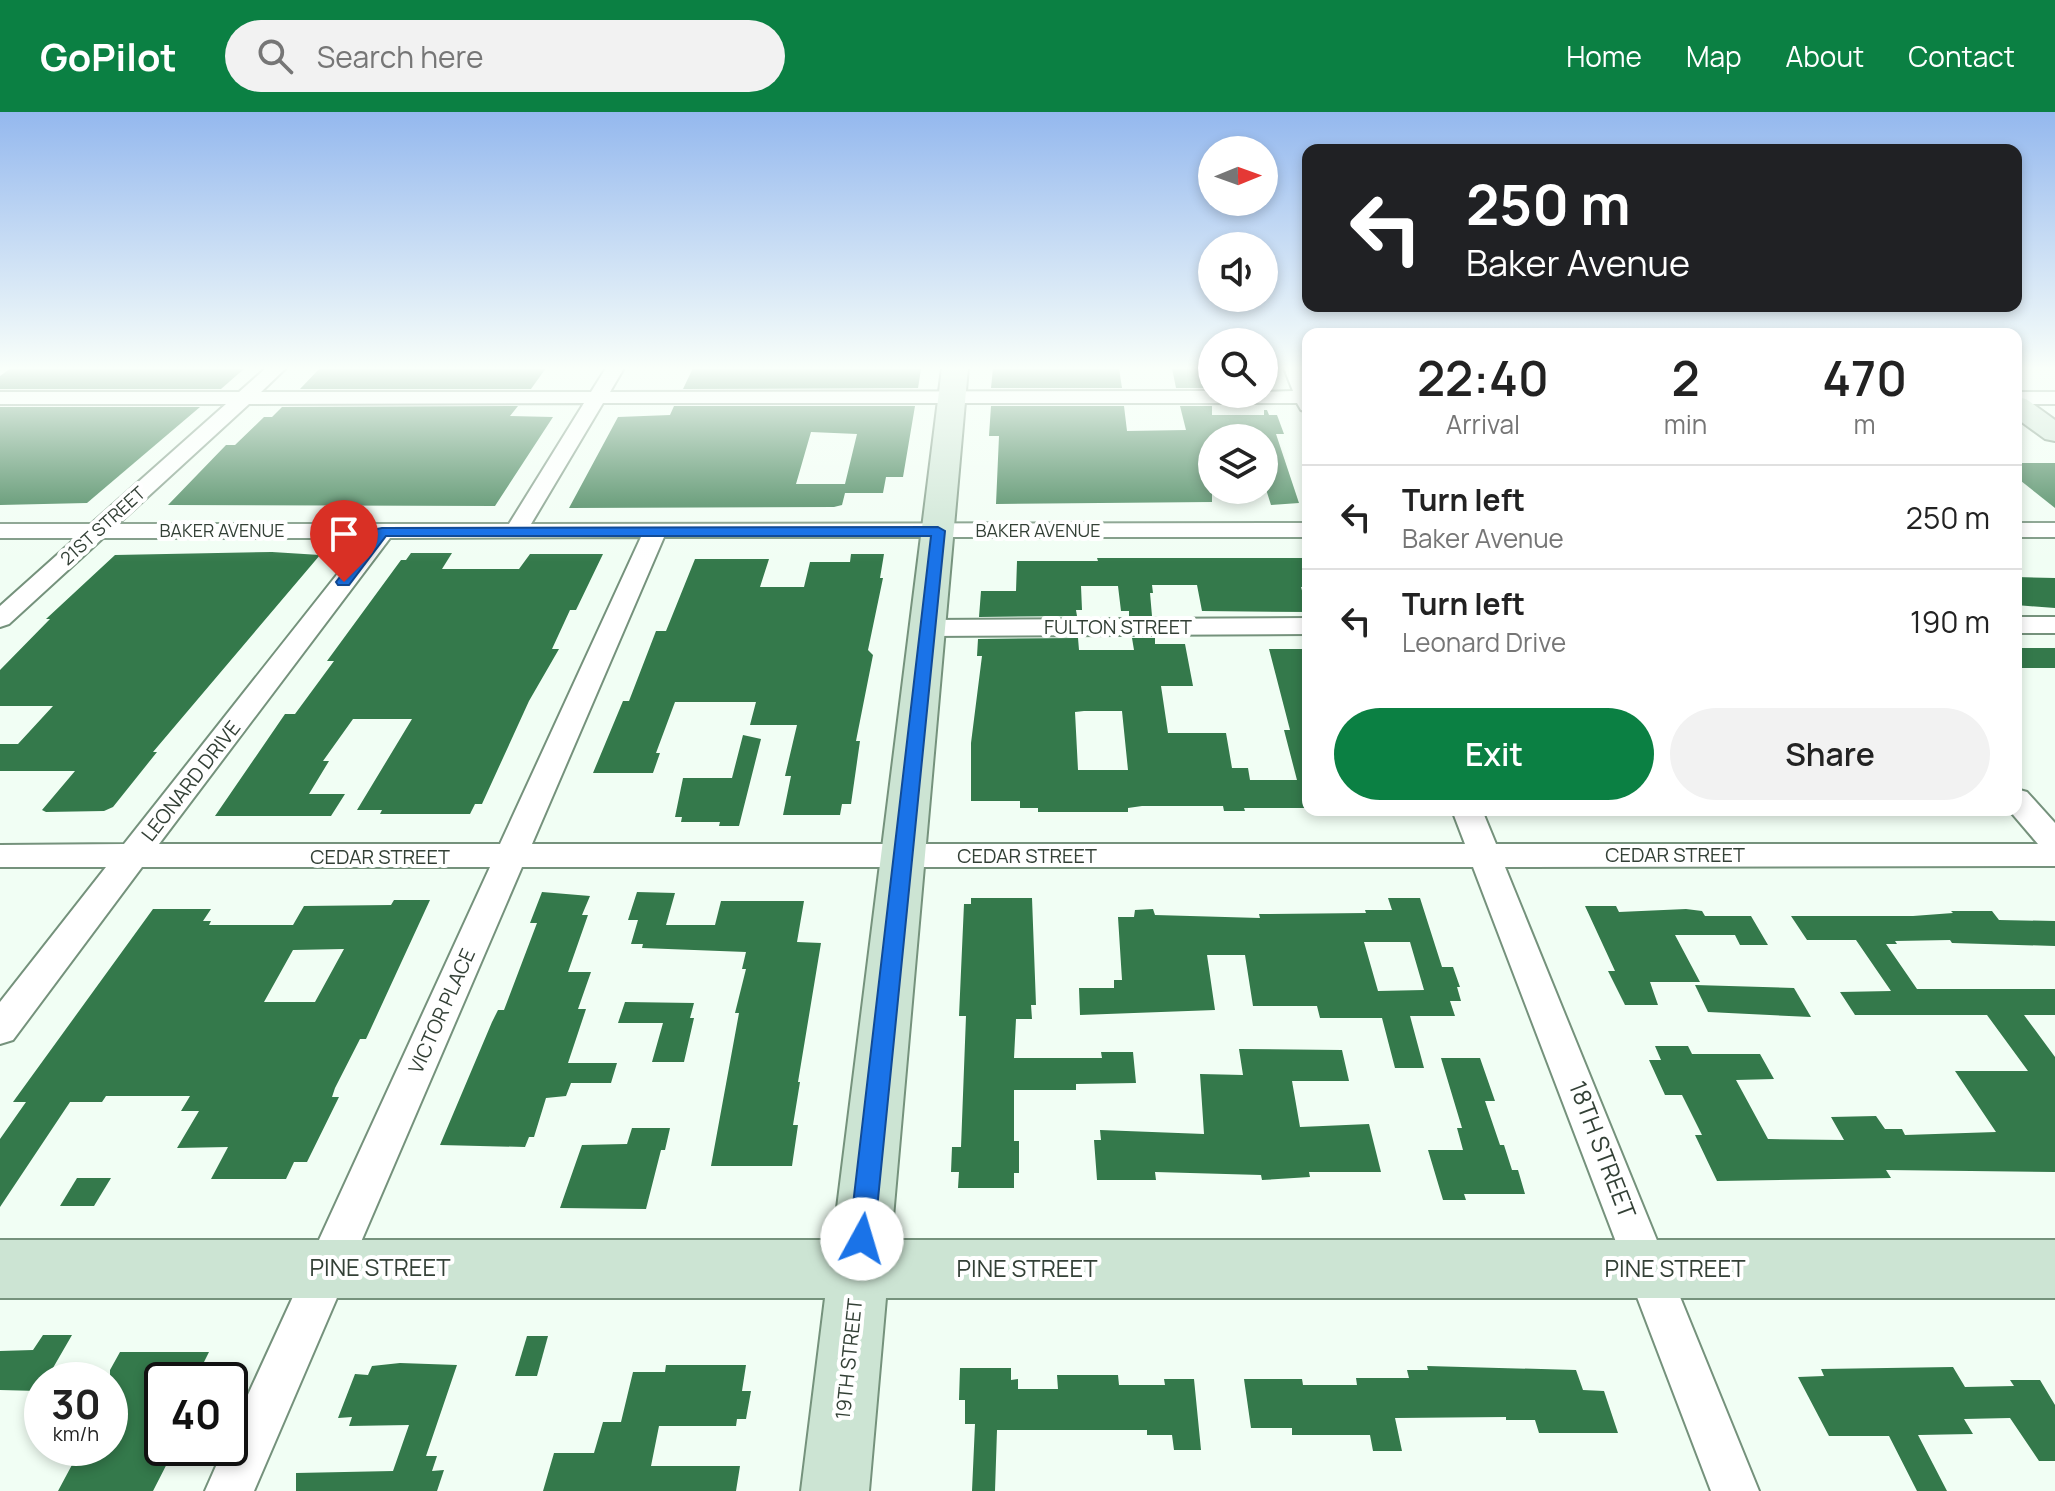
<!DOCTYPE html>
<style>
body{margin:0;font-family:Manrope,sans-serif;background:#f2f2f2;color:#222;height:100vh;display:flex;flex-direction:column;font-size:30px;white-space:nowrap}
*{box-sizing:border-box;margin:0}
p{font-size:26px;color:#767676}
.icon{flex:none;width:44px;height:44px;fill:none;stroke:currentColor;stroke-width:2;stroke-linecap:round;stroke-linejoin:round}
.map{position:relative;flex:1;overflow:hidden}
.drawer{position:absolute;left:1302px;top:216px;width:720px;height:488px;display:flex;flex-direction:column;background:#fff;border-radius:16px;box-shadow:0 4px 12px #0003}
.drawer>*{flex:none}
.top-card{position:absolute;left:1302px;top:32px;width:720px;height:168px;border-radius:16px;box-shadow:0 4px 12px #0003;background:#202124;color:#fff;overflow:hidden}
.needle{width:52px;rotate:89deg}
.controls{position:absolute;left:1198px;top:24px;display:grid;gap:16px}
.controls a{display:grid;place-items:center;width:80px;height:80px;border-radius:50%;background:#fff;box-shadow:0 4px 12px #0003;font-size:40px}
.speed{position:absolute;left:24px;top:1250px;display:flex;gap:16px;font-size:40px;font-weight:700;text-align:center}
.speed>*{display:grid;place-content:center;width:104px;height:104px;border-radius:50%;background:#fff;box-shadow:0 4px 12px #0003;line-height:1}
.speed small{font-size:20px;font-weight:400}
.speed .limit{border:4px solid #111;border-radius:12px;background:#fff;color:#111}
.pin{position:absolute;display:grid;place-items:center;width:68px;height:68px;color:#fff;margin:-82px -34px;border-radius:50% 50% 50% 0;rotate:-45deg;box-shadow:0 0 8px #0007}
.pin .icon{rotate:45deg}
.me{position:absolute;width:88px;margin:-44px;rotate:6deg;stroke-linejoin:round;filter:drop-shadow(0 0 6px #0008)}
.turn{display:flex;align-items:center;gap:28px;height:168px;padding:0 32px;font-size:36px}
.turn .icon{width:104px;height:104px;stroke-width:2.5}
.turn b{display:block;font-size:56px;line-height:68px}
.eta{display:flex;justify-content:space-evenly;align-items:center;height:136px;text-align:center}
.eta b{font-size:48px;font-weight:600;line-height:56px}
.action{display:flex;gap:16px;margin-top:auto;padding:16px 32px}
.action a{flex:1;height:92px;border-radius:48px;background:#0b8043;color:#fff;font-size:32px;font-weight:600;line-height:92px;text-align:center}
.action a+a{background:#f2f2f2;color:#222}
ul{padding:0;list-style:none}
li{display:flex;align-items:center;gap:24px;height:104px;padding:0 32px;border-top:2px solid #e0e0e0}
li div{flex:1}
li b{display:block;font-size:30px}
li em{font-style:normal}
header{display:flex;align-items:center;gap:48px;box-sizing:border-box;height:112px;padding:0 40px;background:#0b8043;color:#fff}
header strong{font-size:38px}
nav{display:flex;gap:44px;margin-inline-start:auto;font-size:28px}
.search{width:560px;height:72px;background:#f2f2f2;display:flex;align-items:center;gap:20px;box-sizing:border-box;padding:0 28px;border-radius:44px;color:#767676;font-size:30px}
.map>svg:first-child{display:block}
</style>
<header>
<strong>GoPilot</strong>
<div class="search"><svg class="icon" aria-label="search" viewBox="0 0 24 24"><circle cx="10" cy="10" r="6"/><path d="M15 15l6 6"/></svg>Search here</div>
<nav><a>Home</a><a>Map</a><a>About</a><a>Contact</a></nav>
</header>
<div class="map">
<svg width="2055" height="1379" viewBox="0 0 2055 1379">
<rect width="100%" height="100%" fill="#f1fef4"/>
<g fill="#34794b" fill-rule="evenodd">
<path d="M11,256H245L221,277H0V264Z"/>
<path d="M320,256H546L531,277H300Z"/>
<path d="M693,256H884L921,257L918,276L683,277Z"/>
<path d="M993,256H1119L1122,276H991Z"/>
<path d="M1172,256H1212V276H1176Z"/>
<path d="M518,294L510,304L553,305L495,394L168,393L226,333H235L264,305H272L282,295Z"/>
<path d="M674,294H915L903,365H886L883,381H845L842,393L834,395L569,396L618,305L670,303ZM811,320L857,322L845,372H796Z"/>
<path d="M991,294H1124L1127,319L1186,318L1180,294H1212V303H1264V298H1267L1269,303H1277L1284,322H1276L1299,391L1271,393L1264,371V326H1212V390L996,392L999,324H989Z"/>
<path d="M0,295H200L87,391L0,393Z"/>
<path d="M2016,351H2055V396L2016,365Z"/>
<path d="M272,440L320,443L153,640H157L113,695L104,699L46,700L42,698L75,659H0V632H18L53,594H0V558L50,507H46L115,443Z"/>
<path d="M411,441H452L442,457H519L530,442H603L576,498H570L552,537H559L529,589L482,692H475L470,702H380L382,698H357L412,607H353L323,649H329L309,682H345L331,704H215L285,602H295L334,549H327L401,448H406Z"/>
<path d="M851,442H884L880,466H883L868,538L873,543L856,629H860L851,692H842L840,703H783L791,664H785L797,613H750L756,590H675L656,641H660L653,661H593L623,589H629L656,519H666L695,447H769L760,475H804L810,450H850Z"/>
<path d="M1097,446H1308V475H1301L1308,500L1202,499L1197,473H1152L1153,481H1150L1152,504H1129V499H1121L1118,474H1081L1082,498H1076L1077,504L979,505L981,479H1016L1017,449H1098Z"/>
<path d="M2016,465L2055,466V496L2016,493Z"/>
<path d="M1078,526L1079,538H1134L1132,526H1155V532H1185L1193,574H1161L1168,621H1226L1232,656H1248L1250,668H1297L1284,618H1290L1269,537H1308V696H1244L1245,699H1224L1223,694H1142L1128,696V700H1038V696H1020V689H971V631L982,544H977L978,527ZM1084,599H1122L1128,658H1078L1075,600Z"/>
<rect x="2016" y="536" width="39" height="20"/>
<path d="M743,623L761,627L739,714H719L720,710H681L682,705H675L683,666H732Z"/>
<path d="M542,780L590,784L582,803H588L568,860H591L578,897H586L568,951H617L611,971H571L566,984L546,986L534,1025H529L525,1035L440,1033L492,910L498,898H504L537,811H530Z"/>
<path d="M637,780L675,781L666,813H715L721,789H804L797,830L821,831L798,970H800L793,1013H798L792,1054H711L739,901H735L746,857H742L746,840L642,836L643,832H631L638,808H628Z"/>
<path d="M971,786H1032L1036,893H1031L1032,907H1016L1014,946H1102L1101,940H1133L1136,971L1076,972V978H1014V1029H1019V1061H1014V1076H958L959,1060H951L952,1035H961L966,904H959L964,792H971Z"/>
<path d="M1388,786H1420L1442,855H1453L1460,875H1457L1461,889H1450L1455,904H1410L1424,956H1395L1382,906H1320L1317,894H1253L1245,843H1207L1215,898L1080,903L1079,876H1114V868H1122L1118,805H1134L1135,798L1153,797L1155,803L1260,806L1259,802L1366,801L1365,798H1392ZM1364,830H1410L1424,878L1378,879Z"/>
<path d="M394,788H430L366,927H360L335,976L332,985H339L307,1050H294L286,1067H211L228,1035L177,1036L199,999H181L190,984H106L102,990H70L0,1095V1027L26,990H13L153,797H211L203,809H211L209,813H293L304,794L391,793ZM344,837L315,890H264L293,838Z"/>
<path d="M1585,794H1616L1619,800L1686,797L1702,799L1705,804H1751L1768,833H1740L1735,823H1675L1700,870H1650L1658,893H1625L1608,859H1615Z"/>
<path d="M1951,799H1992L1999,808L2055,809V834L1952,831L1950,828L1895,829L1897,832H1886L1917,877H2055V903H2024L2055,945V1060L1886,1058L1891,1066L1717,1069L1695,1023H1702L1682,983H1665L1649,948H1661L1655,934H1688L1692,942H1760L1774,967L1736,968L1768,1027L1844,1028L1831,1005L1876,1004L1885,1017H1902L1905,1023L1996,1020L1955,959H2028L1987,903H1855L1840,880L1891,879L1856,828H1807L1791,804H1913L1953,801Z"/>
<path d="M1695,873L1794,876L1811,905L1708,900Z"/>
<path d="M625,890L694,891L690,906H694L684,950H652L663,911H618Z"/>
<path d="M1239,937L1342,938L1349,969H1292L1300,1015L1369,1012L1381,1060H1309L1310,1065L1262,1068L1261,1063L1155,1060L1156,1068H1097L1094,1028H1101L1100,1018L1204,1022L1200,962L1243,963Z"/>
<path d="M1441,946H1480L1495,989H1485L1500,1033H1504L1512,1058H1518L1525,1082H1464L1466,1088H1443L1428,1038H1463L1457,1016H1462Z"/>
<path d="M632,1016H670L665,1038H661L646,1097L560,1096L582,1033L627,1032Z"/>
<path d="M77,1066H111L94,1094H60Z"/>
<path d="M43,1223H72L46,1268H42L39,1279L0,1278V1239L33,1238Z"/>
<path d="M527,1224H548L537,1264H515Z"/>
<path d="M120,1240H209L195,1268H162V1336H175L153,1379H58L81,1336H110V1258Z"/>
<path d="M400,1251L457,1253L426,1344H437L432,1359L444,1358L437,1379H296V1361L393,1359L409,1313L349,1314L352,1305L338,1306L355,1262L368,1263L372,1254Z"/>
<path d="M666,1253H746L742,1279H751L746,1307H737L736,1314H659L651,1354H740L736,1379H543L554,1341H594L603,1310H621L633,1260H665Z"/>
<path d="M1427,1254L1576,1258L1583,1278L1604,1279L1618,1321H1539L1535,1308H1506V1305L1395,1306L1402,1339H1373L1370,1323H1292V1316H1251L1244,1267H1302L1303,1273H1357L1356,1266H1409L1407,1258H1428Z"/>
<path d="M1953,1255L1965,1275L2014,1274L2010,1268H2040L2055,1293V1349H2039L2010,1306L1964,1307L1973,1322L1918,1323L1947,1379H1917L1889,1324H1829L1798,1265L1824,1264L1821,1257Z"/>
<path d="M960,1256H1011V1268L1018,1267V1277H1058L1057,1263H1118L1119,1273H1165L1164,1267H1194L1201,1338H1174L1172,1323H1147V1318H997L995,1379H972L975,1312H965V1288H959Z"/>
</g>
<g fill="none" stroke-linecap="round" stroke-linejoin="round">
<defs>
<g id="street">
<path d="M266,256H286L261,280H591L606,256H624L610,280L1212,279V282L1293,279L1284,256H1302L1308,270V300L1301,298L1297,291H603L531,412L1308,411V425H664L532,732H1465L1452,698H1482L1496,732H2038L2009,698H2016V677L2027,680L2055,711V754L1505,755L1759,1379H1711L1473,755H522L254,1379H205L224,1336H230V1322L490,755H142L13,928L0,932V890L106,755H0V733L124,732L366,426H103L9,512L0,515V494L76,426H0V412H91L226,292H0V280H239ZM584,291L509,412H118L249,292ZM641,425L500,732H159L390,426Z"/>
<rect x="2016" y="280" width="39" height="12"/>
<rect x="2016" y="411" width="39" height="14"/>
<rect x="2016" y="505" width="39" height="16"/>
<path d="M1308,506V522L927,524L918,521L914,516L918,511L927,508Z"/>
</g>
<g id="secondary">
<path d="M942,256H968L891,1128H2055V1186H886L869,1379H801L825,1186H0V1128H833Z"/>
<path d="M2016,285L2026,287L2055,308V329L2045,327L2016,306Z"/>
</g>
</defs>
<use href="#street" stroke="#75927c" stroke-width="4"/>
<use href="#secondary" stroke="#75927c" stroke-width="4"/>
<use href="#street" fill="#fff" fill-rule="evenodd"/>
<use href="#secondary" fill="#cce4d3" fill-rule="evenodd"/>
</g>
<linearGradient id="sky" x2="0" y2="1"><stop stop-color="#94b8ee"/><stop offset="0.57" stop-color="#f9fffa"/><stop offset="1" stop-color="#f9fffa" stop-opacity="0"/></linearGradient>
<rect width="2055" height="450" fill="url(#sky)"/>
<path fill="#1a73e8" stroke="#114b97" stroke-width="2" d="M938,415L945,419L874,1127L871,1136L862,1139L853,1136L849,1127L931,424H386L349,473H338L336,470L377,417L382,416Z"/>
<g text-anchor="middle" stroke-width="8" stroke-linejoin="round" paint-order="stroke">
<g font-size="18" fill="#334036" stroke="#fff">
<text transform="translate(103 414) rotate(-42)" y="6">21ST STREET</text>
<text x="222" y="425">BAKER AVENUE</text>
<text x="1038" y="425">BAKER AVENUE</text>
</g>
<g font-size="20" fill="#334036" stroke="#fff">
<text x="1118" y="522">FULTON STREET</text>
<text transform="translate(191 669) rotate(-52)" y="7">LEONARD DRIVE</text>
<text x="1675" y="750">CEDAR STREET</text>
<text x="1027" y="751">CEDAR STREET</text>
<text x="380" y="752">CEDAR STREET</text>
<text transform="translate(442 899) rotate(-66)" y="7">VICTOR PLACE</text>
<text transform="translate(849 1247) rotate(-84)" y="7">19TH STREET</text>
</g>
<g font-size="24" fill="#334036" stroke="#fff">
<text transform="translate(1602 1038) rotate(69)" y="8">18TH STREET</text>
<text x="380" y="1164">PINE STREET</text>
<text x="1027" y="1165">PINE STREET</text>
<text x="1675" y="1165">PINE STREET</text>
</g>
</g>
</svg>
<div class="controls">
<a><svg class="needle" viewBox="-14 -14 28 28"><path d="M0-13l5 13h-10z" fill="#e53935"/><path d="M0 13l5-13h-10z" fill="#767676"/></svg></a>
<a><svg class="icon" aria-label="sound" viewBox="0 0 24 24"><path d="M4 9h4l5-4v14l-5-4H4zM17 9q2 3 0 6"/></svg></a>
<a><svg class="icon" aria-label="search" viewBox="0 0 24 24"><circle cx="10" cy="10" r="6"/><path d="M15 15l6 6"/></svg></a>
<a><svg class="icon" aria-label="layers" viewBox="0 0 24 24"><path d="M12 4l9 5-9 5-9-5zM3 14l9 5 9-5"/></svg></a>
</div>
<div class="speed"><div>30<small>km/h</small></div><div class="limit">40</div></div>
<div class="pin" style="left:344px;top:470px;background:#d93025"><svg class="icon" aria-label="arrive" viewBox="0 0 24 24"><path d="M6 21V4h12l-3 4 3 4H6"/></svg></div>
<svg class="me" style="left:862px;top:1127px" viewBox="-20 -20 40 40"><circle r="19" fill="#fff"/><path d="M0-13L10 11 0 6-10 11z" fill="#1a73e8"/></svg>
<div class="top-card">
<div class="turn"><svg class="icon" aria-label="left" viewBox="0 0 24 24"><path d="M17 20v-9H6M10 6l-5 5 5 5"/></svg><div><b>250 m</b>Baker Avenue</div></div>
</div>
<section class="drawer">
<div class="eta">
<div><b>22:40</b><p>Arrival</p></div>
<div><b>2</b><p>min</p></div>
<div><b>470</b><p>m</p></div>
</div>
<ul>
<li><svg class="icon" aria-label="left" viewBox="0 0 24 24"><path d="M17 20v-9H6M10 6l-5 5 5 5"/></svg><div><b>Turn left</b><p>Baker Avenue</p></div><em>250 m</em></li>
<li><svg class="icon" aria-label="left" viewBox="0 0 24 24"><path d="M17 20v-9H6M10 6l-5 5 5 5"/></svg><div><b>Turn left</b><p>Leonard Drive</p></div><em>190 m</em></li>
</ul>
<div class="action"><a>Exit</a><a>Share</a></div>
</section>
</div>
